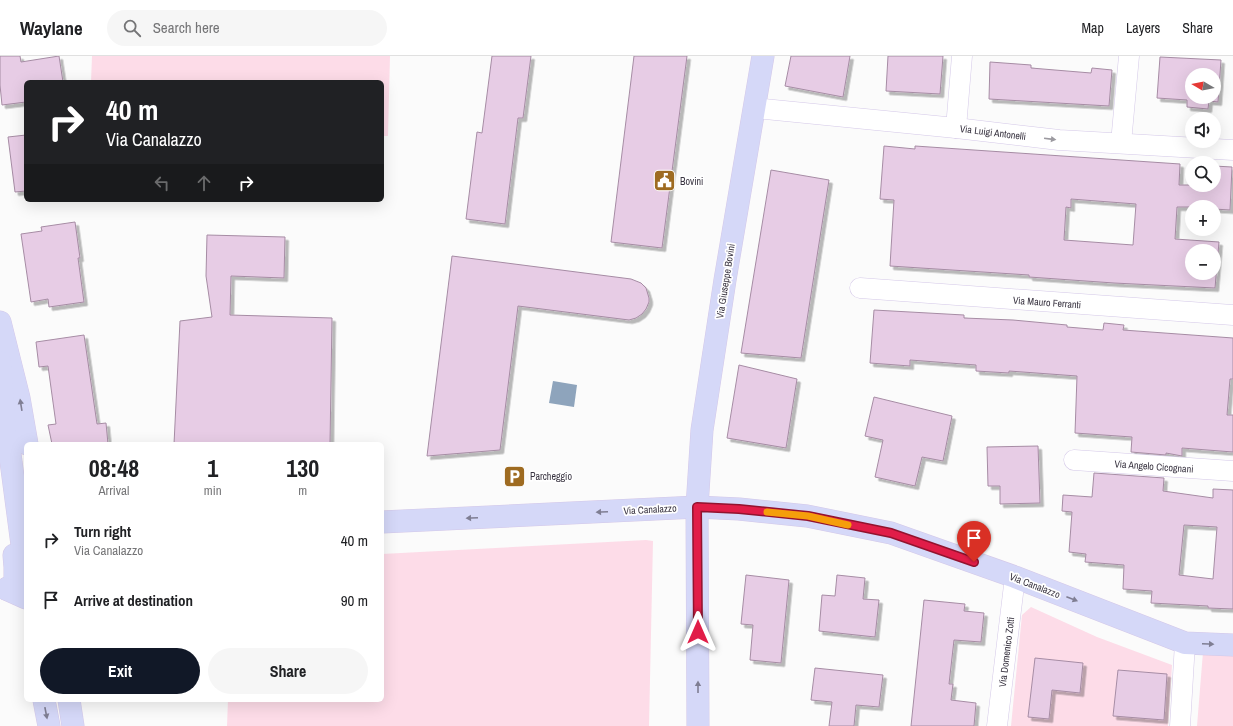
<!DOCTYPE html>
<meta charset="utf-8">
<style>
body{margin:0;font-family:"Archivo Narrow",sans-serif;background:#f6f6f6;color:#202124;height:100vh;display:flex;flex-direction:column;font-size:15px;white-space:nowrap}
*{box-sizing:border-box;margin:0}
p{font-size:13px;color:#757577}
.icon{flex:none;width:22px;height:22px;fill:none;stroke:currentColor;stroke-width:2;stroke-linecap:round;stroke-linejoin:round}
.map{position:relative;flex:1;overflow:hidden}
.panel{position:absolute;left:24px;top:386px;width:360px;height:260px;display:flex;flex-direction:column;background:#fff;border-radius:6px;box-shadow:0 4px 16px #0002}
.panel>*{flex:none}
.top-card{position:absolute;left:24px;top:24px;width:360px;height:122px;border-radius:6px;box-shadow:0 4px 16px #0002;background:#202124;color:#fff;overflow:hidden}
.needle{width:26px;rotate:280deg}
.fabs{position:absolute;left:1185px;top:12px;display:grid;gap:8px}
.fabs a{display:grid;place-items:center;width:36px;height:36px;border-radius:50%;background:#fff;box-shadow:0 4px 16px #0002;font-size:20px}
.pin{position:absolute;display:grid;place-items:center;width:34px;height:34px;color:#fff;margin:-41px -17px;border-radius:50% 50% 50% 0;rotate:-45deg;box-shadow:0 0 4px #0007}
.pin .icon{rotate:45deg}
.me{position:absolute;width:44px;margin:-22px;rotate:0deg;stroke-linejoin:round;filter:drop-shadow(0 0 3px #0008)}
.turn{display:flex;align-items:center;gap:14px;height:84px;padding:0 16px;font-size:18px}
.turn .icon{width:52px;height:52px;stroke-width:2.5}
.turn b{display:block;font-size:28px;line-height:34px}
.lanes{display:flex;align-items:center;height:38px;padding:0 16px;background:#0003;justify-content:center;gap:20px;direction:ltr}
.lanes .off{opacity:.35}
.eta{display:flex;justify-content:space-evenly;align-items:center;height:68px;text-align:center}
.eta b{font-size:24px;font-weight:700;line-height:28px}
.button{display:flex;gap:8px;margin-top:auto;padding:8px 16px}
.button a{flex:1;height:46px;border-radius:24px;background:#111827;color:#fff;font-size:16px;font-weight:700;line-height:46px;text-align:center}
.button a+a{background:#f6f6f6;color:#202124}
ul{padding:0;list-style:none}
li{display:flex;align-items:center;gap:12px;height:60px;padding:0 16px}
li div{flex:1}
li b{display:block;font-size:15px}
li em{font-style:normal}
header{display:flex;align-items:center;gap:24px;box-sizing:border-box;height:56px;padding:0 20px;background:#fff;border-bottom:1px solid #e0e0e0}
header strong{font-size:19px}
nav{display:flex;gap:22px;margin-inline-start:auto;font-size:14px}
.search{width:280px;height:36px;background:#f6f6f6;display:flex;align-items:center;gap:10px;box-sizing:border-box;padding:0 14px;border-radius:22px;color:#757577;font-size:15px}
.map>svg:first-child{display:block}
</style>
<header>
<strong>Waylane</strong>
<div class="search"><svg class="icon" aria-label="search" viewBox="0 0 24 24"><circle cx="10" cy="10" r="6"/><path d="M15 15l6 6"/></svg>Search here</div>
<nav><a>Map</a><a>Layers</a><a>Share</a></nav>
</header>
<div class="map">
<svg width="1233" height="670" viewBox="0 0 1233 670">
<defs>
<filter id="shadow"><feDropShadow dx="3.5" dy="3.5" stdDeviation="0" flood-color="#0004"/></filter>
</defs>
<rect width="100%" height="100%" fill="#fbfbfb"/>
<g fill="#fddce8">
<path d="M92,0H390L388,80H382V26H91Z"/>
<path d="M646,484L653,485L649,670H227L228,644H382V498Z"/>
<path d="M1031,551L1097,581L1172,609L1168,670H1011L1022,559Z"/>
<path d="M1203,596L1233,597V670H1197Z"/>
</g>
<path fill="#8ea4bc" d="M553,325L577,329L574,351L549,347Z"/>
<g fill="#e7cce5" stroke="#a68ca4" fill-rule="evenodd" filter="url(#shadow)">
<path d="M0,0H20L21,6L59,0L63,26H26V46L2,49L0,29Z"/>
<path d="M492,0H531L523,62H518L505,168L466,163L477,76L482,77Z"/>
<path d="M634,0H687L662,192L611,186Z"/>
<path d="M791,0H850L843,41L785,30Z"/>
<path d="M888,0H943L940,38L886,35Z"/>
<path d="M1160,1L1221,4L1218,46L1209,45L1208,53L1187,51V44L1157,42ZM1192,19H1214V41H1192Z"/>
<path d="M990,6L1031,9V12L1091,17L1092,12L1112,14L1109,50L989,43Z"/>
<path d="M26,79V135L15,136L8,81Z"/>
<path d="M884,90L915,93V90L1180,108L1179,129H1214V110L1232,111L1230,154L1214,153V151H1177L1175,183L1219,186L1215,232L1114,227L1029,221V219L890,210L894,144L880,143ZM1071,143L1136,148L1133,189L1064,184L1066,151L1071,152ZM1192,195H1214V217H1192Z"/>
<path d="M771,114L829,124L801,302L741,297Z"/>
<path d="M75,166L80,202H78L84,246L49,251L48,243L31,246L21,178L42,175L41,171Z"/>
<path d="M207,179L285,181L284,222L231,220L230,259L332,262L330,388H174L180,265L212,261L206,220Z"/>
<path d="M452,200L631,223L641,227L646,232L649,242V246L646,253L642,258L636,262L629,264L518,250L500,394L427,400Z"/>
<path d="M874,254L964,259V262L1013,264L1067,269V271L1103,274L1104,267L1124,269L1123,274L1233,282V323H1230L1227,359H1233V396L1182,392V400L1166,397V399L1131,396L1132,381L1075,377L1077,320L1009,315V317L976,315V309L910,304V310L870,307Z"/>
<path d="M84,279L97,368L106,367L108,388H52L48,369L56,368L48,310L39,311L36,286Z"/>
<path d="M739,309L797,323L786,392L727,382Z"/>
<path d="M874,341L952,360L943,405L922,401L915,430L875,421L883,384L865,380Z"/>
<path d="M1038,390L1040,447L1000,448V430H988L987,391Z"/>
<path d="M1094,417L1164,422L1163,435L1213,442V433L1233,434V553L1208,552V550L1151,547L1152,535L1123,533L1124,509L1085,506L1086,498L1069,496L1072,456L1062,455L1063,439L1092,441ZM1184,469L1217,471L1213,523L1179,519Z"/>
<path d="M746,519L789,524L781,607L750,604L753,569L741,568Z"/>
<path d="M837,519L865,522L863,543L879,544L875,581L819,575L822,539L835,540Z"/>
<path d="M924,544L965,548L964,555L984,557L981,586L954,584L949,628H953L951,644L976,647L974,670H911Z"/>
<path d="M1035,602L1083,607L1080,637L1052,634L1049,663L1028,661Z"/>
<path d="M815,612L883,619L879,651L856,649L854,670H829L832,646L811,644Z"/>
<path d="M1118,614L1167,618L1164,664L1113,660Z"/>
</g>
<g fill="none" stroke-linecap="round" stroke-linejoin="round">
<defs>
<g id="street">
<path d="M754,52L956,72L1059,84L1233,94"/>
<path d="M956,72L962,0"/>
<path d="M1121,87L1129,0"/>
<path d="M860,232L1233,259"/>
<path d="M1074,404L1233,415"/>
<path d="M997,670L1015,521"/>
<path d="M1180,670L1185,587"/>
</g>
<g id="secondary">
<path d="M0,266L19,342L27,388"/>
<path d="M0,306L5,380L10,398L26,519"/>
<path d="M382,466L697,451L739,453L807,460L891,477L1015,521L1185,587L1233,589"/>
<path d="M6,533L15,527V511L14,499"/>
<path d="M6,533L26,542"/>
<path d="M44,644L49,670"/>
<path d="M69,644L73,670"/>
<path d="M698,670L697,451L702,374L725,224L763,0"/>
</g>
</defs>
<use href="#street" stroke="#d4c8e8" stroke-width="21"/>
<use href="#secondary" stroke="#d4c8e8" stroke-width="23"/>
<use href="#street" stroke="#fff" stroke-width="20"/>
<use href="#secondary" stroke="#d5d8f8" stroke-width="22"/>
</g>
<defs><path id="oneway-solid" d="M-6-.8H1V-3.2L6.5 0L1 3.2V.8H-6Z"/></defs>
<use fill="#9c9aa0" href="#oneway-solid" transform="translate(1050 83) rotate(7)"/>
<g fill="#7f7e93">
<use href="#oneway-solid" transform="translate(21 349) rotate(-99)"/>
<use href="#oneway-solid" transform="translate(602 456) rotate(177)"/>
<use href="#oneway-solid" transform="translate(472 462) rotate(177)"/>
<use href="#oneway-solid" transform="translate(1072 543) rotate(21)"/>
<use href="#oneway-solid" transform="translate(1208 588) rotate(2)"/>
<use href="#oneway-solid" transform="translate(698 631) rotate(-90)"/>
<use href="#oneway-solid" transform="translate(46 657) rotate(79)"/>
</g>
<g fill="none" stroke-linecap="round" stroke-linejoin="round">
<defs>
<path id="route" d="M698,576L697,451L739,453L808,460L891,477L974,506"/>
</defs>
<use href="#route" stroke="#92132f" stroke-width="10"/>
<use href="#route" stroke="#e11d48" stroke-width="7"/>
<path stroke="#f59e0b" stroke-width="7" d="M767,456L808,460L848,469"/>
</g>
<defs>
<symbol id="civic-square" viewBox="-11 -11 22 22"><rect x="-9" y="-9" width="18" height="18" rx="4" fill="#9e6b21" stroke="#fff"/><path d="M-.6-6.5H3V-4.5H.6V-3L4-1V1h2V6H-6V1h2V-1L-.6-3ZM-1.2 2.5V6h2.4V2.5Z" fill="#fff"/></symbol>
<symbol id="parking-square" viewBox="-11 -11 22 22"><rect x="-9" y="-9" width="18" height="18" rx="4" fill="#9e6b21" stroke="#fff"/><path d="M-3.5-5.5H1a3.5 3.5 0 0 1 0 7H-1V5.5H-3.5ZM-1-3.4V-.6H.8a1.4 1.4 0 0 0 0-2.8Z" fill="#fff"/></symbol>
</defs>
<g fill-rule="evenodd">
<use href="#civic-square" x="652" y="112" width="25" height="25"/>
<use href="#parking-square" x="502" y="408" width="25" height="25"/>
</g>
<g text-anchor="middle" stroke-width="3.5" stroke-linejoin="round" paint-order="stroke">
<g font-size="10" fill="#393441" stroke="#fff">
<text transform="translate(993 76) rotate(7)" y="4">Via Luigi Antonelli</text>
<text transform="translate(725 225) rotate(-81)" y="4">Via Giuseppe Bovini</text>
<text transform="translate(1047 246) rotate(4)" y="4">Via Mauro Ferranti</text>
<text transform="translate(1154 410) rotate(4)" y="4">Via Angelo Cicognani</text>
<text transform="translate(650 453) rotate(-3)" y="4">Via Canalazzo</text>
<text transform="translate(1035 529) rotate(21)" y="4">Via Canalazzo</text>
<text transform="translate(1006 596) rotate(-83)" y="4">Via Domenico Zotti</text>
</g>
<g font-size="10" fill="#393441" stroke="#fff" text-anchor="start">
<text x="680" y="129">Bovini</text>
<text x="530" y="424">Parcheggio</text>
</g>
</g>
</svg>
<div class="fabs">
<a><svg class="needle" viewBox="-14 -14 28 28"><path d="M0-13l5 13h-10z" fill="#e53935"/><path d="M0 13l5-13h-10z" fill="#757577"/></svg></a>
<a><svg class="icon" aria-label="sound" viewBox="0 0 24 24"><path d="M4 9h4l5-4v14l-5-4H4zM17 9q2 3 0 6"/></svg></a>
<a><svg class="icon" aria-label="search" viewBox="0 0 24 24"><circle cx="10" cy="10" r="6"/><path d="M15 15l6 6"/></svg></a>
<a>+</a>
<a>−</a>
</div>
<div class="pin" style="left:974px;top:506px;background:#d93025"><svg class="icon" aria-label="arrive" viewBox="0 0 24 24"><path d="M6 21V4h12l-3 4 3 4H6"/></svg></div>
<svg class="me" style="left:698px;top:576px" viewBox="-20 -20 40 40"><path d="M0-17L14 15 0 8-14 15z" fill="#e11d48" stroke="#fff" stroke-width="4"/></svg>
<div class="top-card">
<div class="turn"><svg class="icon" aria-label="right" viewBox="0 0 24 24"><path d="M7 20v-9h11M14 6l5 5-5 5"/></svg><div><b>40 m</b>Via Canalazzo</div></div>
<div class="lanes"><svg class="icon off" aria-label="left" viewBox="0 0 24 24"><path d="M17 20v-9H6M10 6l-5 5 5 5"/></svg><svg class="icon off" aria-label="ahead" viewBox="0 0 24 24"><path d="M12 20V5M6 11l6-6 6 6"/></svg><svg class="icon" aria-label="right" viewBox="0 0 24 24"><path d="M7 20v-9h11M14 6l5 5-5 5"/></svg></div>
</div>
<section class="panel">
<div class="eta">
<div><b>08:48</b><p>Arrival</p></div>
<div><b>1</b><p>min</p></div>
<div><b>130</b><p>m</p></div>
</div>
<ul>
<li><svg class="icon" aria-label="right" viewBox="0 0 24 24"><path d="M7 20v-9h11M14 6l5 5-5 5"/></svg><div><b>Turn right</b><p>Via Canalazzo</p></div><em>40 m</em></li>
<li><svg class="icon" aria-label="arrive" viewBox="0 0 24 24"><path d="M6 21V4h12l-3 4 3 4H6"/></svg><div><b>Arrive at destination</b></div><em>90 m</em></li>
</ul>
<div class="button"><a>Exit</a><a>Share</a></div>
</section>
</div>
